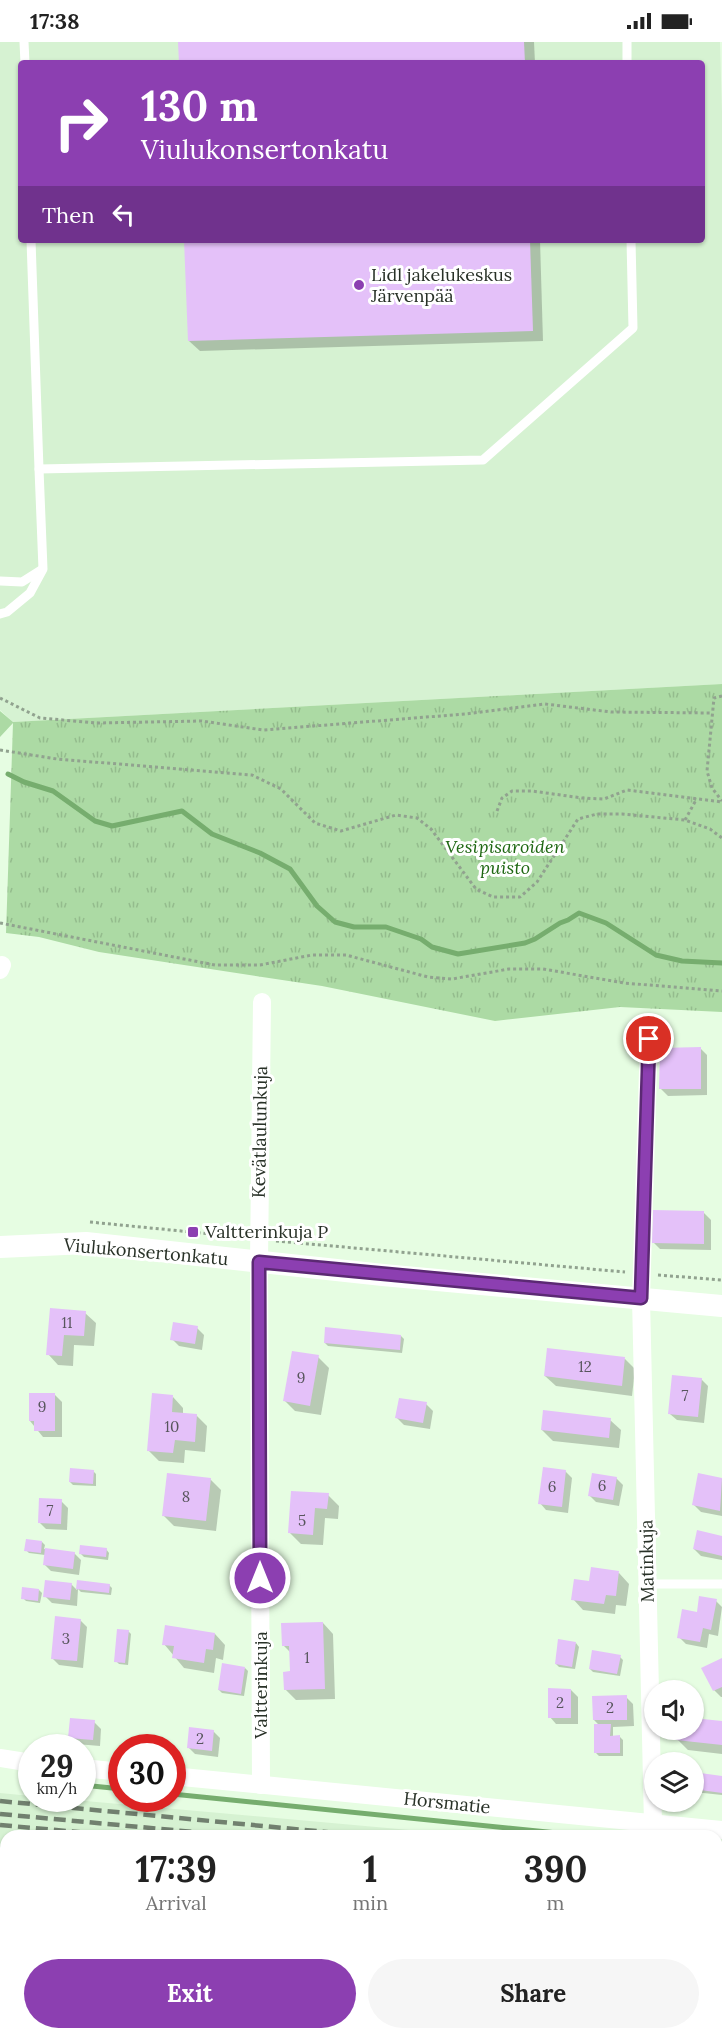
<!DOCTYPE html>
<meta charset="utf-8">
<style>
body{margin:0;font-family:Lora,serif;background:#f6f6f6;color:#222;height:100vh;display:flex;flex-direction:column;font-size:22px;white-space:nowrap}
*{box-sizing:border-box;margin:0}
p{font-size:20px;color:#767676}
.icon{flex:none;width:33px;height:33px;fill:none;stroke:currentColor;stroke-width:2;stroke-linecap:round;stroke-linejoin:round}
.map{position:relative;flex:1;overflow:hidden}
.panel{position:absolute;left:0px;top:1788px;width:723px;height:210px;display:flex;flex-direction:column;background:#fff;border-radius:18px 18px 0 0;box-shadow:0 2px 4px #0004}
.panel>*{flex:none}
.banner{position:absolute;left:18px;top:18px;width:687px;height:183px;border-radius:6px;box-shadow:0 2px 4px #0004;background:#8c3fb1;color:#fff;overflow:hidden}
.buttons{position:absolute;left:644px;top:1638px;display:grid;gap:12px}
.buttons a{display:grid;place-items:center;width:60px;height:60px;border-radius:50%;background:#fff;box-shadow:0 2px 4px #0004;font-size:30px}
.speed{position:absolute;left:18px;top:1692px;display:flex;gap:12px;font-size:30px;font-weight:700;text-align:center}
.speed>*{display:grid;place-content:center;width:78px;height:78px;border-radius:50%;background:#fff;box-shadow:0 2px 4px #0004;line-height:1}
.speed small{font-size:15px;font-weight:400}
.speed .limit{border:9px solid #d22;background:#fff;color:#111}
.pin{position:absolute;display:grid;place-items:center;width:51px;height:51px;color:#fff;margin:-26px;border:3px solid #fff;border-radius:50%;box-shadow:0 2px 6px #0007}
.me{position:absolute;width:66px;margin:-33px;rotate:0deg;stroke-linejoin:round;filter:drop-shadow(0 0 4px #0008)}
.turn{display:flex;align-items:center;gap:21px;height:126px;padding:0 24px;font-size:27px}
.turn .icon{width:78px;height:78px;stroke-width:2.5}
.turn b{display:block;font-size:42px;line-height:51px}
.then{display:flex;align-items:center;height:57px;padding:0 24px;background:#0003;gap:12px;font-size:22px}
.eta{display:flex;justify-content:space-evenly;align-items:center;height:102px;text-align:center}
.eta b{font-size:36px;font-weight:700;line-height:42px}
.cta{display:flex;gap:12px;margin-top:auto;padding:12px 24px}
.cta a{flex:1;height:69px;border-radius:36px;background:#8c3fb1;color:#fff;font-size:24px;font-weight:700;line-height:69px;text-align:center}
.cta a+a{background:#f6f6f6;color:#222}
.status{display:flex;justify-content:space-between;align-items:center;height:42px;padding:0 30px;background:#fff;direction:ltr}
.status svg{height:16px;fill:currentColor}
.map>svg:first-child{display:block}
</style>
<div class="status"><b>17:38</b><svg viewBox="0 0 49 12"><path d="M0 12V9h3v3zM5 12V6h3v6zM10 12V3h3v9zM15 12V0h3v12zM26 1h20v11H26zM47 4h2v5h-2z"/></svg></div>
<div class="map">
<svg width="722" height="1998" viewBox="0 0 722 1998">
<defs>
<pattern id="park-tufts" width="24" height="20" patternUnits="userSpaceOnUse" patternTransform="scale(1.5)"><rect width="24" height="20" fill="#acdaa4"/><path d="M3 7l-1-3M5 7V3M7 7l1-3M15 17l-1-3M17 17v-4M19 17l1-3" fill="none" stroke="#94bc8d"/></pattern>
</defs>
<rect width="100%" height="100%" fill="#e6fde2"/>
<g fill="#d6f2d2" fill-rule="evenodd">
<path d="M0,0H720L722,71V642L13,680L0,668ZM21,21H702V198H21Z"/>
<path d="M0,1751L31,1754L32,1756L63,1757L476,1794H6V1821H0Z"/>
<rect x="717" y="1816" width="5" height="74"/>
</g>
<path fill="url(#park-tufts)" d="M722,642V970L620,965L495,979L322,944L99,910L39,895L6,891L13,681L0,695V669L13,680Z"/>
<g fill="#0003">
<path d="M180,0H534L535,21H181Z"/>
<path d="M186,198H540L543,299L200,309L189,299Z"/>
<path d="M700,1006L707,1013V1053L668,1054L661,1047Z"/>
<path d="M704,1171L711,1178V1208L660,1207L653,1200Z"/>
<path d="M51,1268L85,1271L96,1281L94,1304L74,1303L73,1324L58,1323L48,1312Z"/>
<path d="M197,1286L204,1293L202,1308L179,1304L172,1297Z"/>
<path d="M401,1294L404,1297L402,1311L328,1304L325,1301Z"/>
<path d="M318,1315L329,1326L321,1373L295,1369L284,1358Z"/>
<path d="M625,1317L635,1327L632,1354L556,1344L545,1334Z"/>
<path d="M701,1337L708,1344L704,1381L677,1378L670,1372Z"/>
<path d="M55,1353L62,1360V1395H43L30,1379Z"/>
<path d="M173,1355L183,1366V1372L196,1373L207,1384L205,1410L185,1408L184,1421L159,1419L148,1408Z"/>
<path d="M426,1362L433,1369L430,1387L404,1383L397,1376Z"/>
<path d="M610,1378L621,1388L619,1406L553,1399L542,1388Z"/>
<path d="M93,1429L96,1432V1444L73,1443L70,1440Z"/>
<path d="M565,1429L572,1436L568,1471L546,1468L540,1461Z"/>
<path d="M699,1433L722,1437V1474L701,1470L694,1463Z"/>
<path d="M616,1436L623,1443L619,1464L596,1460L589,1453Z"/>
<path d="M210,1437L221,1448L216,1489L174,1484L163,1473Z"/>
<path d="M328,1453L339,1464L338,1477L325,1476L323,1503L301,1502L290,1491Z"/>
<path d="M61,1459L68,1466L67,1488L46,1487L39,1480Z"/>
<path d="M722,1495V1518L701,1514L694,1507Z"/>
<path d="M42,1500L45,1503L44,1507L74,1511L81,1518L79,1533L51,1529L44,1522L45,1513L29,1511L26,1508Z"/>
<path d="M106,1507L109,1511L108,1518L84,1515L81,1512Z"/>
<path d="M619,1531L629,1542L626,1564L616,1563L615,1572L583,1568L573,1557L590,1541Z"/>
<path d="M79,1539L109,1543L112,1546L111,1553L81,1550L78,1547L77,1564L52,1561L45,1554L71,1542L77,1548Z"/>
<path d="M39,1548L42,1551L40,1561L26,1559L23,1556Z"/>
<path d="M716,1559L722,1565L718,1594L709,1592L707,1606L686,1602L679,1595L698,1572Z"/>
<path d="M80,1578L87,1585L83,1626L59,1623L52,1616Z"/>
<path d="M323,1581L333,1592L335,1657L296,1658L285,1647L291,1631V1611L283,1603Z"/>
<path d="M128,1589L131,1592L128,1623L119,1622L116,1619Z"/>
<path d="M215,1592L225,1603L223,1618L216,1616L214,1631L184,1626L164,1602Z"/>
<path d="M576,1601L579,1605L575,1627L559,1625L556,1622Z"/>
<path d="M620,1615L623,1618L620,1634L593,1630L590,1627Z"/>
<path d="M722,1618V1655H721L714,1648Z"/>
<path d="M245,1626L248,1629L244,1654L222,1651L219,1648Z"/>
<path d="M571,1648L578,1655V1682H556L550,1675Z"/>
<path d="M626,1655L633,1662L634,1684L613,1685V1695H620L623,1698V1714H599L596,1711L600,1684L594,1678Z"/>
<path d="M693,1678L722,1681V1712L688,1708L677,1697L678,1688H693Z"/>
<path d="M94,1680L101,1687L100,1704L76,1702L69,1695Z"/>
<path d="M213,1689L220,1696L218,1715L195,1712L188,1705Z"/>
<path d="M693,1732L722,1735V1753L694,1750Z"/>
</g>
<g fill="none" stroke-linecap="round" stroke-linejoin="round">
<g stroke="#76ad6e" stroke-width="5">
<path d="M8,732L24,740L53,749L95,779L112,784L182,769L212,792L260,811L290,827L317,864L335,880L354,885H386L421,897L432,905L458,912L525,901L535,897L560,881L568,878L579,871L606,881L656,913L682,919L722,921"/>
<path d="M82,1743L122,1747"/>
<path d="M172,1752L587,1794"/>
<path d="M717,1808H722"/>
</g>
</g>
<g fill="#e4c1f9">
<path d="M178,0H524L525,21H179Z"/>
<path d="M184,198H530L533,289L188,299Z"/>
<path d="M701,1005V1047H659L660,1006Z"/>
<path d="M653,1168L704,1169V1202L652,1201Z"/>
<path d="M50,1266L86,1269L84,1294L64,1293L62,1314L46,1313Z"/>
<path d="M173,1280L198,1284L195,1302L170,1298Z"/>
<path d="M325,1285L401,1293L400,1308L324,1301Z"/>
<path d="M547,1306L625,1315L622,1344L544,1334Z"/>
<path d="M292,1309L319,1313L310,1364L283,1359Z"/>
<path d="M672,1333L702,1336L698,1375L668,1372Z"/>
<path d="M29,1351H55V1389H34V1379H29Z"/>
<path d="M152,1351L173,1353L172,1370L197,1372L195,1400L175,1398L173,1411L147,1409Z"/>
<path d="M399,1356L427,1360L423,1381L395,1376Z"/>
<path d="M543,1368L611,1376L609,1396L541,1388Z"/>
<path d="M543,1425L566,1428L562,1465L538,1462Z"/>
<path d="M70,1426L94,1428L93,1442L69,1440Z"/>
<path d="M167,1431L211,1436L206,1479L162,1474Z"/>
<path d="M592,1431L617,1435L613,1458L588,1454Z"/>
<path d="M698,1431L722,1436L720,1469L692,1463Z"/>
<path d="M291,1449L329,1451L327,1467L315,1466L313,1493L288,1491Z"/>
<path d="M39,1456L62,1457L61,1482L38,1481Z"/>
<path d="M697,1488L722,1494V1514L693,1507Z"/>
<path d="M26,1497L42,1499L41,1511L24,1509Z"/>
<path d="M80,1503L107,1506L106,1515L79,1512Z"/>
<path d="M45,1506L75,1510L73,1527L43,1523Z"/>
<path d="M591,1525L619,1529L616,1554L606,1553L604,1562L571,1558L574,1537L589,1539Z"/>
<path d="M45,1538L72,1541L70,1558L43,1555Z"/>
<path d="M77,1538L110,1542L109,1551L76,1547Z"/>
<path d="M22,1545L39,1547L38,1559L21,1557Z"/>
<path d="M699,1554L717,1557L711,1588L703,1586L700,1600L677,1596L682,1567L697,1570Z"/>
<path d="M55,1574L81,1577L77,1619L51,1617Z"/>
<path d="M323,1580L325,1647L284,1648L283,1630L290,1629L289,1604H282L281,1581Z"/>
<path d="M165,1583L215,1591L213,1608L206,1607L204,1621L172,1616L174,1604L162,1603Z"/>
<path d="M117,1587L129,1588L125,1621L114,1620Z"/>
<path d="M558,1597L576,1600L572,1625L555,1622Z"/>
<path d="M592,1608L621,1613L617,1632L589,1627Z"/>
<path d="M722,1616V1645L713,1649L701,1626Z"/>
<path d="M222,1621L245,1625L241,1652L218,1648Z"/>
<path d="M548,1646L571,1647V1676H548Z"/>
<path d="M627,1653V1678H593L592,1654Z"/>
<path d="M70,1676L95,1678L93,1698L68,1696Z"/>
<path d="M693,1676L722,1679V1703L676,1698L677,1688H693Z"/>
<path d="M594,1682H611L610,1694L620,1693V1711H594Z"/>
<path d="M189,1685L214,1688L212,1709L187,1706Z"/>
<path d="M693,1730L722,1734V1751L693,1747Z"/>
</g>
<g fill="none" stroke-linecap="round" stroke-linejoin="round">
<g stroke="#91a28f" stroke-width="3" stroke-dasharray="3 3" stroke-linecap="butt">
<path d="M722,654L714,656L707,729L712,746L722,759"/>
<path d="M0,656L40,676L97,681L202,679L263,688L465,672L545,662L611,670L712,671"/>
<path d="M0,708L57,717L252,733L281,747L315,781L341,789L396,773L417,776L431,787L476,847L493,855H520L537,840L578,777L597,772H622L685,778L710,787L722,796"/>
<path d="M497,769L502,756L512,749H532L582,756L604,757L627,748L722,760"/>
<path d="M685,778L696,758"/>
<path d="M0,881L215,923H260L312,913H346L428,935L452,937L509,927H543L624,941L722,949"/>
<path d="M90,1180L242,1195"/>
<path d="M276,1199L625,1230"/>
<path d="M658,1233L722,1238"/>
<path d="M0,1889H6"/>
<path d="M717,1947L722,1948"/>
</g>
<g stroke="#fff" stroke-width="9">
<path d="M24,0L25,21"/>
<path d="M627,0V21"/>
<path d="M31,198L39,427L483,418L633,286L631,198"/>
<path d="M0,539L22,540L41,528"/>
<path d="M0,572L7,570L30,551L43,527L39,427"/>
<path d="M648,1542H722"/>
</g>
<g stroke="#fff" stroke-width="18">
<path d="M0,928L2,923"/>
<path d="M649,997L641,1256L653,1782"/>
<path d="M0,1716L32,1721"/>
<path d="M82,1726L122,1730"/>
<path d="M172,1734L722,1788"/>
<path d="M261,1743L259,1220L262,960"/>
</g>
<path stroke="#fff" stroke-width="22" d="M0,1205L86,1201L383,1233L722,1264"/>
<g stroke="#71806f" stroke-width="4.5" stroke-dasharray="12 6" stroke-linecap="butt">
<path d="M0,1759L368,1794"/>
<path d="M0,1772L237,1794"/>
<path d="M0,1783L122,1794"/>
<path d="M717,1827H722"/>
<path d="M717,1839H722"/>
<path d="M717,1850H722"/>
</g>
</g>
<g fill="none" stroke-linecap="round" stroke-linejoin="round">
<defs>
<path id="route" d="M260,1536L259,1220L641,1256L649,997"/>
</defs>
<use href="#route" stroke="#5b2973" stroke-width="15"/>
<use href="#route" stroke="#8c3fb1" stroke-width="10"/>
</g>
<g fill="#8c3fb1" stroke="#fff" stroke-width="2">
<circle cx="359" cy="243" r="6"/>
<rect x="187" y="1184" width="12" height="12" rx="3"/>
</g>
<g text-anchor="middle" stroke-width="6" stroke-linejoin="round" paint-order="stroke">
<g font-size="15" fill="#57555c">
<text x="67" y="1286">11</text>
<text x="585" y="1330">12</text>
<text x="301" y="1341">9</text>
<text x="685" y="1359">7</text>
<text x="42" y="1370">9</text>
<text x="172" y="1390">10</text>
<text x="602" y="1449">6</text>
<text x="552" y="1450">6</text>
<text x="186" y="1460">8</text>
<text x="50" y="1474">7</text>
<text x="302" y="1484">5</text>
<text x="66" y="1602">3</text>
<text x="307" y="1621">1</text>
<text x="560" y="1666">2</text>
<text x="610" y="1671">2</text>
<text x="200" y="1702">2</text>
</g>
<g font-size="18" fill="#283127" stroke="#fff" text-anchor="start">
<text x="371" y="239">Lidl jakelukeskus<tspan x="371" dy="21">Järvenpää</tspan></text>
<text x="205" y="1196">Valtterinkuja P</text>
</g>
<g font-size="18" font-style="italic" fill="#1e6712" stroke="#fff">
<text x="505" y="811">Vesipisaroiden<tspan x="505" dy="21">puisto</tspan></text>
</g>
<g font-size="18" fill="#283127" stroke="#fff">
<text transform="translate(260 1090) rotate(-89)" y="6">Kevätlaulunkuja</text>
<text transform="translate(146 1210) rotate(5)" y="6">Viulukonsertonkatu</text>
<text transform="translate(647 1519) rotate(-91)" y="6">Matinkuja</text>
<text transform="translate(261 1643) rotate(-90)" y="6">Valtterinkuja</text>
<text transform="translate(447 1761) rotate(6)" y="6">Horsmatie</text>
</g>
</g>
</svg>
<div class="buttons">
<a><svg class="icon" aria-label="sound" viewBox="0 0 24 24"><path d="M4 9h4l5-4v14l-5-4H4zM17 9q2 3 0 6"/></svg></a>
<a><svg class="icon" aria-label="layers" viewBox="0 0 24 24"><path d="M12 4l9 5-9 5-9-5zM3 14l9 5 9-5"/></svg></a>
</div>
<div class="speed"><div>29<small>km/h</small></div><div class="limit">30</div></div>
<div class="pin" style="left:649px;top:997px;background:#d93025"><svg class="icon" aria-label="arrive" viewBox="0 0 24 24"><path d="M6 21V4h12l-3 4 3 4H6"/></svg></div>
<svg class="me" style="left:260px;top:1536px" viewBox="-20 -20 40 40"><circle r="17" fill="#8c3fb1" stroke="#fff" stroke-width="3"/><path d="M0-11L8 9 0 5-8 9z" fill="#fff"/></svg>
<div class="banner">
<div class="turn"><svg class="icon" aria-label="right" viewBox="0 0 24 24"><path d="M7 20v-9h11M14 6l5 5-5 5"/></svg><div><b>130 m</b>Viulukonsertonkatu</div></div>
<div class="then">Then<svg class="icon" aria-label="left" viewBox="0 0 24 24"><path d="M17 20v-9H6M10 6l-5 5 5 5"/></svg></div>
</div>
<section class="panel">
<div class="eta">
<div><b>17:39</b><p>Arrival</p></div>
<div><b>1</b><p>min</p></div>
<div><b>390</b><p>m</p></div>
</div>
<div class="cta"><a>Exit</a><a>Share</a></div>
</section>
</div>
